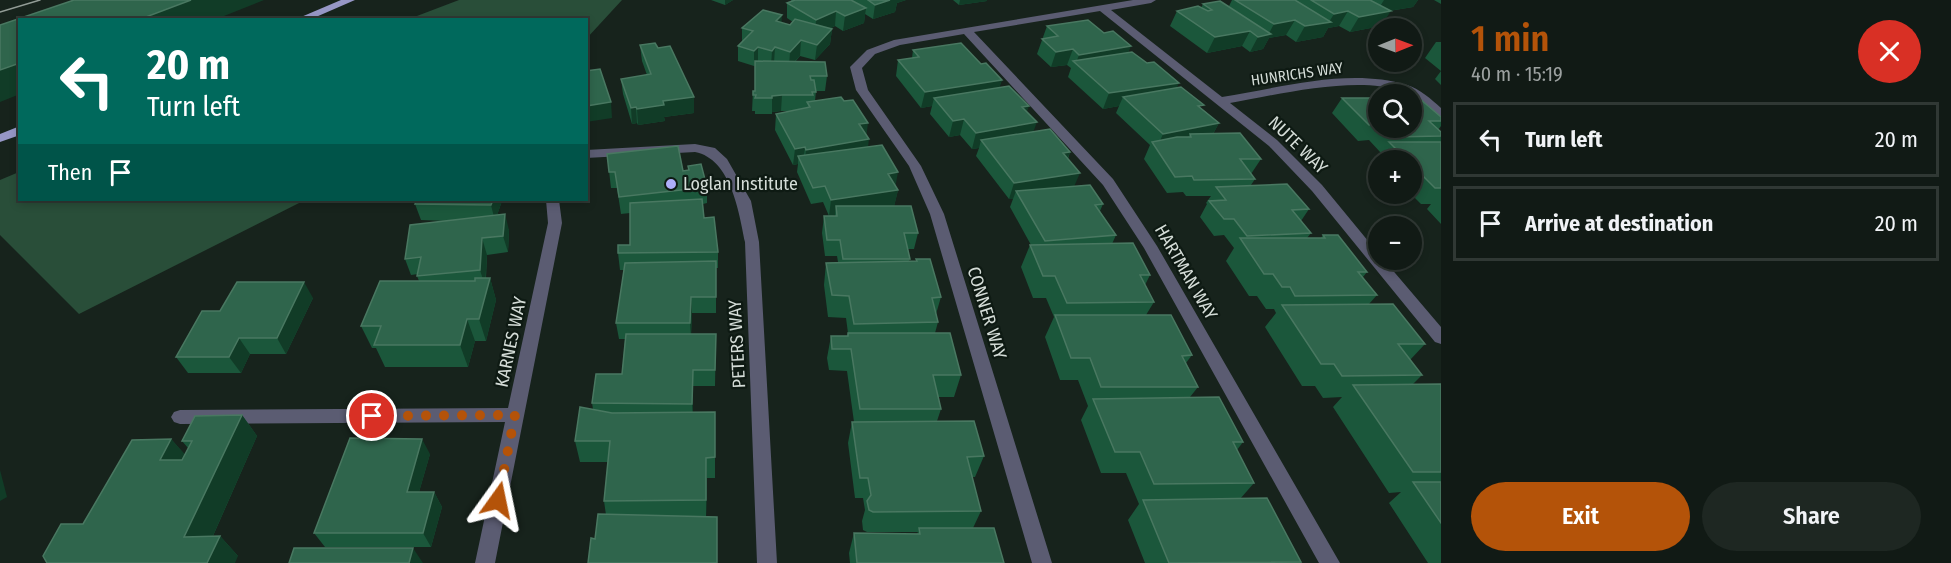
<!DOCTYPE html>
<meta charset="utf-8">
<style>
body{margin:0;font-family:"Fira Sans Condensed",sans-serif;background:#1e2722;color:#f1f3f6;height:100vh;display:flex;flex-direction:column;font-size:22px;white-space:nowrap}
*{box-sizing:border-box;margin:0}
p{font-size:20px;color:#9ca1a0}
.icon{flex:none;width:33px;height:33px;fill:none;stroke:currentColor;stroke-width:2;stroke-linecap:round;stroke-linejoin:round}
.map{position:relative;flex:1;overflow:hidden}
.details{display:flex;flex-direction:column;background:#111a15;width:510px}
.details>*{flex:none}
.guide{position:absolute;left:18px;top:18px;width:570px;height:183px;border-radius:0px;box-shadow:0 3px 9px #0003,0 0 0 2px #303834;background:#00695c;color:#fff;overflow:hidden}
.needle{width:39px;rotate:89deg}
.buttons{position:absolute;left:1368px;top:18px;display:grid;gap:12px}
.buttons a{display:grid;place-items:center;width:54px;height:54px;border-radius:50%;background:#111a15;box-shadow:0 3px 9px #0003,0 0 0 2px #303834;font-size:30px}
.pin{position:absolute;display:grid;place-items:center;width:51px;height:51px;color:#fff;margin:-26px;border:3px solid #fff;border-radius:50%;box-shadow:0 2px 6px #0007}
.me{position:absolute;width:66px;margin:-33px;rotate:12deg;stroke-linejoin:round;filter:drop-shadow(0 0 4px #0008)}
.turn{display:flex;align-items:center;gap:21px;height:126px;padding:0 30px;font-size:27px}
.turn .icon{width:78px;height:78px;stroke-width:2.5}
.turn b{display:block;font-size:42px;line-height:51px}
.then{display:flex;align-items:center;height:57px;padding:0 30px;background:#0003;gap:12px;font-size:22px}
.round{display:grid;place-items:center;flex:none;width:63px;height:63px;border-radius:32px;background:#1e2722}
.summary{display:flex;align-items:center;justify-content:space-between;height:102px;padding:0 30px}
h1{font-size:36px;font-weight:600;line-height:45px;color:#b45309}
.button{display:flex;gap:12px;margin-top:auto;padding:12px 30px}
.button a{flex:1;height:69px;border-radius:36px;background:#b45309;color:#fff;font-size:24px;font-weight:600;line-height:69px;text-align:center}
.button a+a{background:#1e2722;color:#f1f3f6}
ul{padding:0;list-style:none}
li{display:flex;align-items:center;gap:18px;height:75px;margin:0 12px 9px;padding:0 18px;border:3px solid #303834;border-radius:0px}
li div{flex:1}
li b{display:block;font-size:22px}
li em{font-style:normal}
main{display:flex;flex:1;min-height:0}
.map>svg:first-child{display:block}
</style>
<main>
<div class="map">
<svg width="1441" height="563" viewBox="0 0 1441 563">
<rect width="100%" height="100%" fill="#17231c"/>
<g fill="#294e39">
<path d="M459,0H622L587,38L586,20L409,19Z"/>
<path d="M19,172L20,200H305L79,314L0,235V180Z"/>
</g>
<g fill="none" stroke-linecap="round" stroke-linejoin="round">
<g fill="#5b5c72" fill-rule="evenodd">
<path d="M1133,0H1156L1151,3L1111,10L1222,97C1280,88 1349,67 1407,85C1420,89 1431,99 1441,108V119L1437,118C1426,107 1414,96 1401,91C1356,75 1276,95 1230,103L1277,140L1322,185L1378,253V260H1384L1441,327V344L1435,342L1312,191L1269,146L1100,11L974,32L1113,179L1157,246L1340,563H1319L1144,248L1103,185L964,34L900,45L875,54L862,68L868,90L921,166L944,214L1052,563H1032L930,214L909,166L856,90L850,67L867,50L894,40Z"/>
<path d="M695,144L715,148L727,159L751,201L759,242L777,563H757L745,242C739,212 731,159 695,152L586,158V150Z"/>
<path d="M546,200H559L562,223L495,563H475L505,422L180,424L174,422L171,417L174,412L180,410L508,408L548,223Z"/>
</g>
<g fill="#9697c6" fill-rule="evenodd">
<path d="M341,0H355L309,20H294Z"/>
<path d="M20,126V135L0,142V134Z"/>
</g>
<path stroke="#929c96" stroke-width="1.5" d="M0,12L40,0"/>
</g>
<g fill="#1b573b">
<path d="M711,0H733L725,5Z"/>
<path d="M791,0H906L897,3L895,12L873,19L865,14L864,23L843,31L835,26L829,29H832L830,44L815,60L800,56L795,62L827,76L825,91H816L815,101L866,135L868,147L898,190L894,206L918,233L914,249H908L910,259L909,261H916V259L941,297L936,314L938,322L935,333L961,375L954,397H938L941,409L937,421L984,456L975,477H972L981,511L973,528L1004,563H850L849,553L854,533L917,534L918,532H867L863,530L862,521L865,510L863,498H855L848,443L852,422H854L847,371L829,370L827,358L831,336H847L848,333L846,318L828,317L824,285L826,263L838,262L837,256H825L822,233L824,216H835V215L829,216L823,202L811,204L797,172L798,164L793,165L775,130L776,114L793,111H781L772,112V114H755V111H752L753,91H755V65L754,66L738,61V46L742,42V28L790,25L793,22L787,18V3L791,2Z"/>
<path d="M953,0H987V1L959,5Z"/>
<path d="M1232,0H1418L1413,7L1389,11L1381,26L1350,32L1339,26L1328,28L1323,37L1296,42L1286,35L1269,38L1263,49L1250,52L1242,46L1207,53L1170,26L1177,11L1201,8L1203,4L1229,6Z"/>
<path d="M1434,0H1441V4Z"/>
<path d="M1047,26L1129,52L1177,88L1219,123L1213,134L1261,159L1251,174L1255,179L1251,185L1309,209L1301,221L1311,233L1307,238H1321L1323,235L1367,272L1363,277L1377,295L1369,304L1425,344L1410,360L1422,375L1412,385L1441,384V563H1428L1389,503L1401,492L1389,493L1333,407L1342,397L1323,398L1315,386H1302L1265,327L1276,313L1274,309H1266L1257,296H1249L1226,261L1234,248L1224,235L1214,236L1200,217L1207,204L1206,203L1211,196H1186L1183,192L1167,193L1144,159L1150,145L1116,113L1119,106L1103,109L1068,77L1071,68L1067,65L1051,67L1037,54Z"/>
<path d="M1436,42H1441V85L1435,79L1441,71L1425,58Z"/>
<path d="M640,45L658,48L694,113L664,117L665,121L638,125L637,123L632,124L623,94L621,79L647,75L642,61Z"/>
<path d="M913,50L981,64L1002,80L999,87L1027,112L1033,132L1070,152L1068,159L1074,186L1103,204L1100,211L1116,235L1112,244L1150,275L1145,285L1154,302L1146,315L1192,355L1186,363L1198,387L1190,397L1243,442L1237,450L1254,483L1240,499L1301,562V563H1145L1128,520L1139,504L1126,473H1101L1081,420L1088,406L1078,380H1060L1045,337L1054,317L1046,298H1033L1021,267L1030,245H1031L1010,207L1013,199H1009L976,156L979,148L972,149L960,135L949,137L930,114L932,106L921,108L896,76L898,60L912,58Z"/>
<path d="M1342,98H1378V128H1412L1441,117V126L1438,130L1441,132V224L1427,209L1431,204H1421L1411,194L1412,160H1380L1377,158L1381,153L1369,140L1358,141L1332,113Z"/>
<path d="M607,154L683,171L688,170V166L707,187V203L703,204L704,218L718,252V268H716V313H692L691,334H716L715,386H693V413L715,412V478H707L706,517L595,539L606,515L604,501L608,462H580L575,441L593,409L592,403L622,374L625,339H619L616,323L624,270H620L618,253L630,245V213L621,214L617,188H611Z"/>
<path d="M415,200H509V201H502L497,215L509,230L508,252L487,255L486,278H490L496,300L486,341H475L468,367H385L376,348H372L361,326L419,281L417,276L418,274L411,275L405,259L447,221L421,220L415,204L416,202Z"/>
<path d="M313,298L286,354H250L241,373H188L176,357L220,311Z"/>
<path d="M242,415L257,436L213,536H220L238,556L83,524L171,439L185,455L188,448L182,441Z"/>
<path d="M430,454L419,492H434L442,507L431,547H325L314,533Z"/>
</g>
<g fill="#113c27">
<path d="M191,0H264L214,20H138Z"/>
<path d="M725,0H733L725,5Z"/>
<path d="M887,0H906L897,3L895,12L873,19L875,5Z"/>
<path d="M960,0H987V1L959,5Z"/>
<path d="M1384,0H1418L1413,7L1376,13Z"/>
<path d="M866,8L864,23L843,31L845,16Z"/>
<path d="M836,11L835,26L815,35L816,20Z"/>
<path d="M1348,11L1339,26L1328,28L1323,37L1296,42L1305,26L1329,22L1334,14Z"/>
<path d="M1391,11L1381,26L1350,32L1359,17Z"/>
<path d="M782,15L781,30L776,21Z"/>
<path d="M1295,20L1286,35L1269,38L1263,49L1250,52L1258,37L1268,35L1274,24Z"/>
<path d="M832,29L830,44L815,60L817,45Z"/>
<path d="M1250,31L1242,46L1207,53L1215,37Z"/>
<path d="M801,40L800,56L789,67L790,52Z"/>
<path d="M1131,46L1125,61L1076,63L1079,55Z"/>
<path d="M758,47V62L754,66V51Z"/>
<path d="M775,47L774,63L771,66L772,51Z"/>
<path d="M1073,49L1067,65L1051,67L1056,52Z"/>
<path d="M20,63V94L0,102V70Z"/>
<path d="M1002,80L997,95L934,98L932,106L921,108L925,92Z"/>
<path d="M1179,83L1172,98L1123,97L1119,106L1103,109L1109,93Z"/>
<path d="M782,95L781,111L772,112V96Z"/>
<path d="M694,97V113L664,117L665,121L638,125L637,109L663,101Z"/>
<path d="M611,102L612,118L586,122V106Z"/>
<path d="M1029,106L1023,122L1022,107Z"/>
<path d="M636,107L637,123L632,124L631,108Z"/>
<path d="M964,119L960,135L949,137L953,121Z"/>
<path d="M1037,122L1031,138L981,140L979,148L972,149L976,133Z"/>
<path d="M868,123L866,139L859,124Z"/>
<path d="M1219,123L1210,139L1191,137L1190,134L1184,144L1156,150L1163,134Z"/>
<path d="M869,139L867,156L804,166L806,150Z"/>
<path d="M805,147L803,164L798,156V164L793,165L795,149Z"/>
<path d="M1070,152L1064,168L1063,153Z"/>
<path d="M898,172L895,189L888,174Z"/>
<path d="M1080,173L1073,189L1016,191L1013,199H1009L1014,183Z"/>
<path d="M898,190L894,207L836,206L835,215L829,216L831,200Z"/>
<path d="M493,200H501L502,201L495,221L491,205Z"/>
<path d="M505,214L509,230L508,252L503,236Z"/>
<path d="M482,238L487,255L485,286L480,270Z"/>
<path d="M490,278L496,300L486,341L479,319Z"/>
<path d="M304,282L313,298L286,354L277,338Z"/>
<path d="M691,297L692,313L691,339L690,323Z"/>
<path d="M467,319L475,341L468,367L460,345Z"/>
<path d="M239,338L250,354L241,373L229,357Z"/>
<path d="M693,370V420L692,404Z"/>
<path d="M242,415L257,436L204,556L184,537Z"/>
<path d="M171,439L190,460H160Z"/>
<path d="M422,439L430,454L415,506L407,492Z"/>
<path d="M706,458L707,478L706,520Z"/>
<path d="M0,470L7,497L0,501Z"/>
<path d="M434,492L442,507L431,547L423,533Z"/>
<path d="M220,536L238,556L235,563H207Z"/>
<path d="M413,548L423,563H409Z"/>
</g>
<g fill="#2f654c" stroke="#497861" stroke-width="1.5">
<path d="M74,0H191L138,20H20V63L0,70V25Z"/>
<path d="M795,0H851L866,8L845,16L836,11L816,20L787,3Z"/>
<path d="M868,0H890L875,5Z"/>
<path d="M1235,0H1295L1331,22L1305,26L1295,20L1274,24Z"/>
<path d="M1311,0H1370L1391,11L1359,17L1348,11L1334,14Z"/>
<path d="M1220,1L1271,34L1258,37L1250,31L1215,37L1177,11L1198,6L1208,11L1212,10L1203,4Z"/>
<path d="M763,10L782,15L776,21L790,25L795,19L832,29L817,45L801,40L790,52L775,47L772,51L758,47L754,51L738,46L753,31L742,28Z"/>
<path d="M1088,20L1104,33L1113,31L1131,46L1079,55L1073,49L1056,52L1042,39L1058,36L1047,26Z"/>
<path d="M655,43L658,48L670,46L694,97L663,101L664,105L637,109L636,107L631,108L621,79L651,74L640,45Z"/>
<path d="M961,43L981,64L986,63L1002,80L925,92L898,60L919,57L913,50Z"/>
<path d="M1132,52L1147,63L1154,62L1179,83L1109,93L1073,61Z"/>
<path d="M755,61L825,62L827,76H810L811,80H814L816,92H812L813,95H782L772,96V98H755L756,95H753V91H755Z"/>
<path d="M600,69L611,102L586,106V71Z"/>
<path d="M1009,86L1029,106L1022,107L1037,122L976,133L964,119L953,121L934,98Z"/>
<path d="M1181,87L1204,105L1198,106L1219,123L1163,134L1123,97Z"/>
<path d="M841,97L844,101L853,100L868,123L859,124L869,139L806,150L805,147L795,149L776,114L810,107L807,102Z"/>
<path d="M1342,98H1378V124L1369,125Z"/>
<path d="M1412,98L1420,99L1441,117V121H1429L1441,132V136L1393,137L1384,128H1412Z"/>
<path d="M1050,129L1070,152L1063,153L1080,173L1014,183L981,140Z"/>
<path d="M1240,133L1261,159H1240L1255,179L1194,180L1192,176L1175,177L1152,142L1177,137H1191L1190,134Z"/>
<path d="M1389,142H1441V188H1435L1412,165V160H1407Z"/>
<path d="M882,145L898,172L888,174L898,190L831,200L825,186L813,188L798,156Z"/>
<path d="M678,146L683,171L689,170L688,166L701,164L707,187L619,197L615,172H609L607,154Z"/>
<path d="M1287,184L1309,209L1292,210L1311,233L1247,236L1234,219H1224L1209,201L1226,200L1216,187Z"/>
<path d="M1090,185L1103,204L1095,205L1116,235L1045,241L1016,191Z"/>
<path d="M702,199L704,218L714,217L718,252L618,253V245H630V203Z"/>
<path d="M417,200H493L491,205L415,204Z"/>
<path d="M836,206H911L918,233H904L910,259H843L840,240H827L824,216H837Z"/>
<path d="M505,214L503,236L482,238L480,270L417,276L421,257L405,259L410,225Z"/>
<path d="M1323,235H1338L1367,272H1358L1377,295L1295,296L1290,287H1282L1273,274H1264L1240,238H1325Z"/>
<path d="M1133,243L1150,275H1140L1154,302L1067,303L1055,276H1043L1030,245Z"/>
<path d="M916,259H930L941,297L932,298L938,322L854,324L849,296L832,295L826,263L917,261Z"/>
<path d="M716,261V297H691L690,323H616L625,263Z"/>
<path d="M475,278H490L479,319H467L460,345H374L381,326H361L380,281H475Z"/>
<path d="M237,282H304L277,338H239L229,357H176L202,311H220Z"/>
<path d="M1393,304L1425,344H1398L1422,375L1342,376L1334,364H1321L1282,305Z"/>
<path d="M1055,315H1171L1192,355L1182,356L1198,387H1101L1090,358H1071Z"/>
<path d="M848,333H950L961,375H933L941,409H860L851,349H832L831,336H848Z"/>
<path d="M626,334H716L715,370H693L692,404L592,403L596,374H622Z"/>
<path d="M1441,384V472H1413L1353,385Z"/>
<path d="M1219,397L1243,442H1233L1254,483L1154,484L1140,452H1115L1093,399Z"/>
<path d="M580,407L612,413L715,412V457L706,458V500L604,501L610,441H575Z"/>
<path d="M242,415L184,537L220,536L207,563H47L43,556L61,524H83L132,440L171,439L160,460H182L192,441H182L195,416Z"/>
<path d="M974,421L984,456L967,457L981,511L873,512L869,510L867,501L871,495L868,478H860L852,422Z"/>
<path d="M350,438L422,439L407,492H434L423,533H314Z"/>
<path d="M1413,482H1441V523Z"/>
<path d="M1267,498L1301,562L1169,563L1143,500Z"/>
<path d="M598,514L717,517V563H588L591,538L595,539Z"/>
<path d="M919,528H994L1004,563H857L854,533L920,534Z"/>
<path d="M294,548H413L409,563H289Z"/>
</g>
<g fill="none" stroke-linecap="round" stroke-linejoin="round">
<path stroke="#b45309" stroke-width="10" stroke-dasharray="0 18" d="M372,416L515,415L498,500"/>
</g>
<circle fill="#aeaefa" stroke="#0e1a13" stroke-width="2" cx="671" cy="184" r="6"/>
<g text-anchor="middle" stroke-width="4.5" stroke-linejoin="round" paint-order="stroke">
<g font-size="15" fill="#d4dcd7" stroke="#0e1a13">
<text transform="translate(1297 74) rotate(-8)" y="5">HUNRICHS WAY</text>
</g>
<g font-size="18" fill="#d4dcd7" stroke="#0e1a13">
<text transform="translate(1298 145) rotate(44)" y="6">NUTE WAY</text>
<text transform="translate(1186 272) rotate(60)" y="6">HARTMAN WAY</text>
<text transform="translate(987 313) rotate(73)" y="6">CONNER WAY</text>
<text transform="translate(511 342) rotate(-78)" y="6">KARNES WAY</text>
<text transform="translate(737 344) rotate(-93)" y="6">PETERS WAY</text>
</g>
<g font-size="18" fill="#d4dcd7" stroke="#0e1a13" text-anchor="start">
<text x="683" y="190">Loglan Institute</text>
</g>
</g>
</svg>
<div class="buttons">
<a><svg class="needle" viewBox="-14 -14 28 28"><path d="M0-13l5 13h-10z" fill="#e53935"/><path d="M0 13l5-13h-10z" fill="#9ca1a0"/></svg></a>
<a><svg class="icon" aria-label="search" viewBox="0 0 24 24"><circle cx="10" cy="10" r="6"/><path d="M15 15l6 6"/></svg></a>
<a>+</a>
<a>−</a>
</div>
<div class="pin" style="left:372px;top:416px;background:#d93025"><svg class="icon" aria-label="arrive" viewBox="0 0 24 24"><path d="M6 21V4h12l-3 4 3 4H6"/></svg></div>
<svg class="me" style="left:498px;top:500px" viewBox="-20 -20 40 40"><path d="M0-17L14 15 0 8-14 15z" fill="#b45309" stroke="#fff" stroke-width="4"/></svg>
<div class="guide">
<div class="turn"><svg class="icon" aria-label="left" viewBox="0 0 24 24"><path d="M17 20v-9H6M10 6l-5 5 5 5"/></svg><div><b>20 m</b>Turn left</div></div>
<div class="then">Then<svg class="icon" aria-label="arrive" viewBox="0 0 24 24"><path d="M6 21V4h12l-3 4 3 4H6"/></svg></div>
</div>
</div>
<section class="details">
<div class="summary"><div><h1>1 min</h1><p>40 m · 15:19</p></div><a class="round" style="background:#d93025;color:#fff"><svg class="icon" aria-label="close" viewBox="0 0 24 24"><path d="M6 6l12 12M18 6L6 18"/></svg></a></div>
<ul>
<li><svg class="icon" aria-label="left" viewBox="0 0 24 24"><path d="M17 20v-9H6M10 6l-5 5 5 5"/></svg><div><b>Turn left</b></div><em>20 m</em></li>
<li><svg class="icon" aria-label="arrive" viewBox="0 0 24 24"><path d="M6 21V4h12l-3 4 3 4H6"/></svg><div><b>Arrive at destination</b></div><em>20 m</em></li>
</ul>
<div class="button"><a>Exit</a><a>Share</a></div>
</section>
</main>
